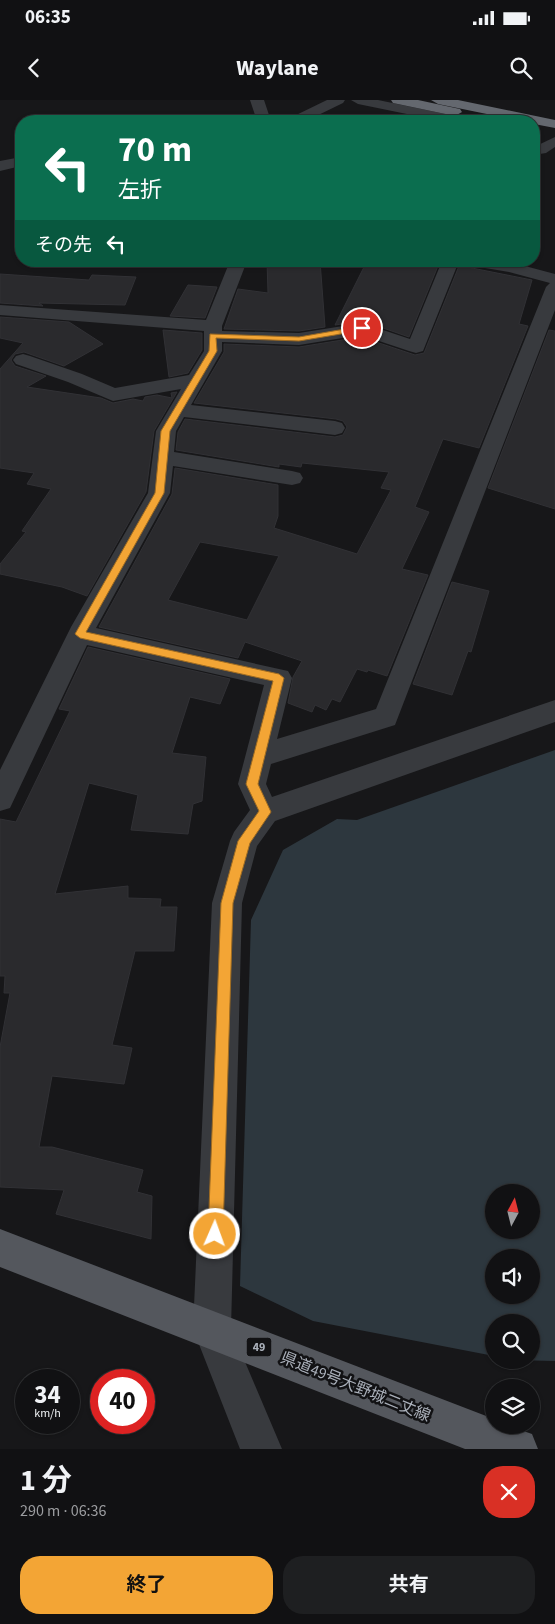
<!DOCTYPE html>
<html lang="ja">
<meta charset="utf-8">
<style>
body{margin:0;font-family:"Source Sans 3","Noto Sans JP",sans-serif;background:#1e1f21;color:#f1f3f6;height:100vh;display:flex;flex-direction:column;font-size:19px;white-space:nowrap}
*{box-sizing:border-box;margin:0}
p{font-size:16px;color:#9c9da0}
.icon{flex:none;width:28px;height:28px;fill:none;stroke:currentColor;stroke-width:2;stroke-linecap:round;stroke-linejoin:round}
.map{position:relative;height:1349px;overflow:hidden}
.panel{display:flex;flex-direction:column;background:#111113;flex:1}
.panel>*{flex:none}
.banner{position:absolute;left:15px;top:15px;width:525px;height:152px;border-radius:20px;box-shadow:0 1px 4px #0004,0 0 0 1px #303133;background:#0b6e4f;color:#fff;overflow:hidden}
.needle{width:32px;rotate:7deg}
.buttons{position:absolute;left:485px;top:1084px;display:grid;gap:10px}
.buttons a{display:grid;place-items:center;width:55px;height:55px;border-radius:50%;background:#111113;box-shadow:0 1px 4px #0004,0 0 0 1px #303133;font-size:25px}
.speed{position:absolute;left:15px;top:1269px;display:flex;gap:10px;font-size:25px;font-weight:700;text-align:center}
.speed>*{display:grid;place-content:center;width:65px;height:65px;border-radius:50%;background:#111113;box-shadow:0 1px 4px #0004,0 0 0 1px #303133;line-height:1}
.speed small{font-size:12px;font-weight:400}
.speed .limit{border:8px solid #d22;background:#fff;color:#111}
.pin{position:absolute;display:grid;place-items:center;width:42px;height:42px;color:#fff;margin:-21px;border:2px solid #fff;border-radius:50%;box-shadow:0 1px 5px #0007}
.me{position:absolute;width:55px;margin:-28px;rotate:2deg;stroke-linejoin:round;filter:drop-shadow(0 0 4px #0008)}
.turn{display:flex;align-items:center;gap:18px;height:105px;padding:0 20px;font-size:22px}
.turn .icon{width:65px;height:65px;stroke-width:2.5}
.turn b{display:block;font-size:35px;line-height:42px}
.then{display:flex;align-items:center;height:48px;padding:0 20px;background:#0003;gap:10px;font-size:19px}
.round{display:grid;place-items:center;flex:none;width:52px;height:52px;border-radius:20px;background:#1e1f21}
.summary{display:flex;align-items:center;justify-content:space-between;height:85px;padding:0 20px}
h1{font-size:30px;font-weight:700;line-height:38px}
.primary-button{display:flex;gap:10px;margin-top:auto;padding:10px 20px}
.primary-button a{flex:1;height:58px;border-radius:20px;background:#f3a535;color:#111;font-size:20px;font-weight:700;line-height:58px;text-align:center}
.primary-button a+a{background:#1e1f21;color:#f1f3f6}
.status{display:flex;justify-content:space-between;align-items:center;height:35px;padding:0 25px;background:#111113;direction:ltr}
.status svg{height:14px;fill:currentColor}
header{display:flex;justify-content:space-between;align-items:center;height:65px;padding:0 20px;background:#111113;font-size:22px;font-weight:700}
.map>svg:first-child{display:block}
</style>
<div class="status"><b>06:35</b><svg viewBox="0 0 49 12"><path d="M0 12V9h3v3zM5 12V6h3v6zM10 12V3h3v9zM15 12V0h3v12zM26 1h20v11H26zM47 4h2v5h-2z"/></svg></div>
<header><svg class="icon" aria-label="back" viewBox="0 0 24 24"><path d="M15 5l-7 7 7 7"/></svg>Waylane<svg class="icon" aria-label="search" viewBox="0 0 24 24"><circle cx="10" cy="10" r="6"/><path d="M15 15l6 6"/></svg></header>
<div class="map">
<svg width="555" height="1349" viewBox="0 0 555 1349">
<rect width="100%" height="100%" fill="#171719"/>
<path fill="#2d373e" fill-rule="evenodd" d="M555,650V1261L513,1260H531V1222H494V1256L313,1221L240,1186L251,820L283,750L337,719L357,720ZM494,1092H531V1130H494ZM494,1158H531V1195H494Z"/>
<g fill="#2a2a2d" stroke="#313135" fill-rule="evenodd">
<path d="M267,161H320L325,227L299,231L224,229L238,189L268,193Z"/>
<path d="M367,161H440L409,237L363,221L335,225Z"/>
<path d="M461,161H463L467,167L532,180L519,224L528,226L479,348L443,339L415,407L429,412L402,469L428,475L387,576L368,570L367,572L357,569L340,602L332,599L326,610L315,605L312,612L288,603L293,577L302,561L245,542L238,558L99,527L172,394L175,368L278,385V416L274,428L357,454L391,390L381,388L389,372L302,363L301,367L279,364V367L176,350L178,332L185,319L335,337L343,335L347,327L343,321L336,319L194,303L224,252V244L299,247L361,237L415,255L424,253ZM200,442L279,456L247,520L168,500Z"/>
<path d="M0,174L89,180L92,175L136,177L125,205L39,203L43,206L0,203Z"/>
<path d="M188,185L217,187L205,218L170,216Z"/>
<path d="M0,217L69,222L103,244L64,266L24,252L15,254L11,260L15,266L46,276L27,287L101,298L113,303L133,299L143,301L145,297L157,295L172,298L171,293L177,292L154,331L146,392L87,496L62,487L0,474V464L26,432L22,431L51,389L27,384L34,373L0,368V269L23,243L0,238Z"/>
<path d="M163,230L202,233V250L188,273L169,277Z"/>
<path d="M549,230L555,231V409L488,388Z"/>
<path d="M452,482L489,491L471,552L468,551L452,595L413,584Z"/>
<path d="M88,547L230,579L220,604L190,597L172,653L206,657L202,701L193,704L188,734L131,730L138,695L89,683L55,794L128,786V798L161,799L160,807H177L174,851H135L112,945L132,948L124,984L52,976L39,1047H52L143,1070L137,1092L152,1096L151,1139L56,1114L64,1090L0,1087V947L10,893H4L5,876H0V719L16,722L70,611L59,609Z"/>
</g>
<g fill="none" stroke-linecap="round" stroke-linejoin="round">
<g fill="#383a3e" fill-rule="evenodd">
<path d="M250,0H264L271,21H257Z"/>
<path d="M327,0H345L343,3L306,21H288L290,18Z"/>
<path d="M351,0H378L460,17L465,18L467,21H441L358,4Z"/>
<path d="M555,37V47L546,53L534,55V47Z"/>
<path d="M21,57V66L0,71V61Z"/>
<path d="M230,161H247L222,226V231L299,233L362,223L410,239L442,161H459L423,251L416,253L409,251L361,235L299,245L222,242V251L191,305L335,321L342,323L345,328L342,333L335,335L184,317L176,331L174,352L292,371L300,373L303,378L300,383L292,385L173,366L170,393L96,528L288,571L292,578L277,639L376,609L546,187L550,183L509,172L467,165L465,161H506L555,174V210L395,625L271,664L266,684L272,697L555,600V622L275,721L257,746L242,803L231,1229L282,1349H240L193,1229L212,803L230,741L234,732L250,710L238,684L264,585L87,545L10,708L0,711V670L71,527L148,393L156,331L181,289L113,301L68,282L16,264L13,260L16,256L23,254L30,256L82,274L115,288L189,275L204,251V231L0,215V205L206,220Z"/>
</g>
<path fill="#54575d" fill-rule="evenodd" d="M0,1129L494,1319V1325C508,1325 518,1329 532,1334L538,1349H465L0,1167Z"/>
<g fill="#64686f" fill-rule="evenodd">
<path d="M391,0H418L460,9L462,12L455,16L393,3Z"/>
<path d="M431,0H458L555,20V28L534,24V21H521L438,4Z"/>
</g>
</g>
<path fill="#f3a535" stroke="#9e6b22" d="M362,226L365,227V230L299,241L216,238L217,251L170,331L164,393L86,532L279,574L284,578L258,684L271,712L250,743L233,803L223,1134L221,1139L215,1141L210,1139L208,1134L221,803L238,741L259,711L246,684L273,581L80,538L75,534L155,393L161,331L209,251L210,234L299,237Z"/>
<g text-anchor="middle" stroke-width="5" stroke-linejoin="round" paint-order="stroke">
<rect fill="#121214" stroke="#7c8088" stroke-width="1" x="246.5" y="1237.5" width="25" height="19" rx="4"/>
<g font-size="12" font-weight="bold" fill="#a9afb9">
<text x="259" y="1251">49</text>
</g>
<g font-size="16" fill="#a9afb9" stroke="#121214">
<text transform="translate(356 1286) rotate(22)" y="6">県道49号大野城二丈線</text>
</g>
</g>
</svg>
<div class="buttons">
<a><svg class="needle" viewBox="-14 -14 28 28"><path d="M0-13l5 13h-10z" fill="#e53935"/><path d="M0 13l5-13h-10z" fill="#9c9da0"/></svg></a>
<a><svg class="icon" aria-label="sound" viewBox="0 0 24 24"><path d="M4 9h4l5-4v14l-5-4H4zM17 9q2 3 0 6"/></svg></a>
<a><svg class="icon" aria-label="search" viewBox="0 0 24 24"><circle cx="10" cy="10" r="6"/><path d="M15 15l6 6"/></svg></a>
<a><svg class="icon" aria-label="layers" viewBox="0 0 24 24"><path d="M12 4l9 5-9 5-9-5zM3 14l9 5 9-5"/></svg></a>
</div>
<div class="speed"><div>34<small>km/h</small></div><div class="limit">40</div></div>
<div class="pin" style="left:362px;top:228px;background:#d93025"><svg class="icon" aria-label="arrive" viewBox="0 0 24 24"><path d="M6 21V4h12l-3 4 3 4H6"/></svg></div>
<svg class="me" style="left:215px;top:1134px" viewBox="-20 -20 40 40"><circle r="17" fill="#f3a535" stroke="#fff" stroke-width="3"/><path d="M0-11L8 9 0 5-8 9z" fill="#fff"/></svg>
<div class="banner">
<div class="turn"><svg class="icon" aria-label="left" viewBox="0 0 24 24"><path d="M17 20v-9H6M10 6l-5 5 5 5"/></svg><div><b>70 m</b>左折</div></div>
<div class="then">その先<svg class="icon" aria-label="left" viewBox="0 0 24 24"><path d="M17 20v-9H6M10 6l-5 5 5 5"/></svg></div>
</div>
</div>
<section class="panel">
<div class="summary"><div><h1>1 分</h1><p>290 m · 06:36</p></div><a class="round" style="background:#d93025;color:#fff"><svg class="icon" aria-label="close" viewBox="0 0 24 24"><path d="M6 6l12 12M18 6L6 18"/></svg></a></div>
<div class="primary-button"><a>終了</a><a>共有</a></div>
</section>
